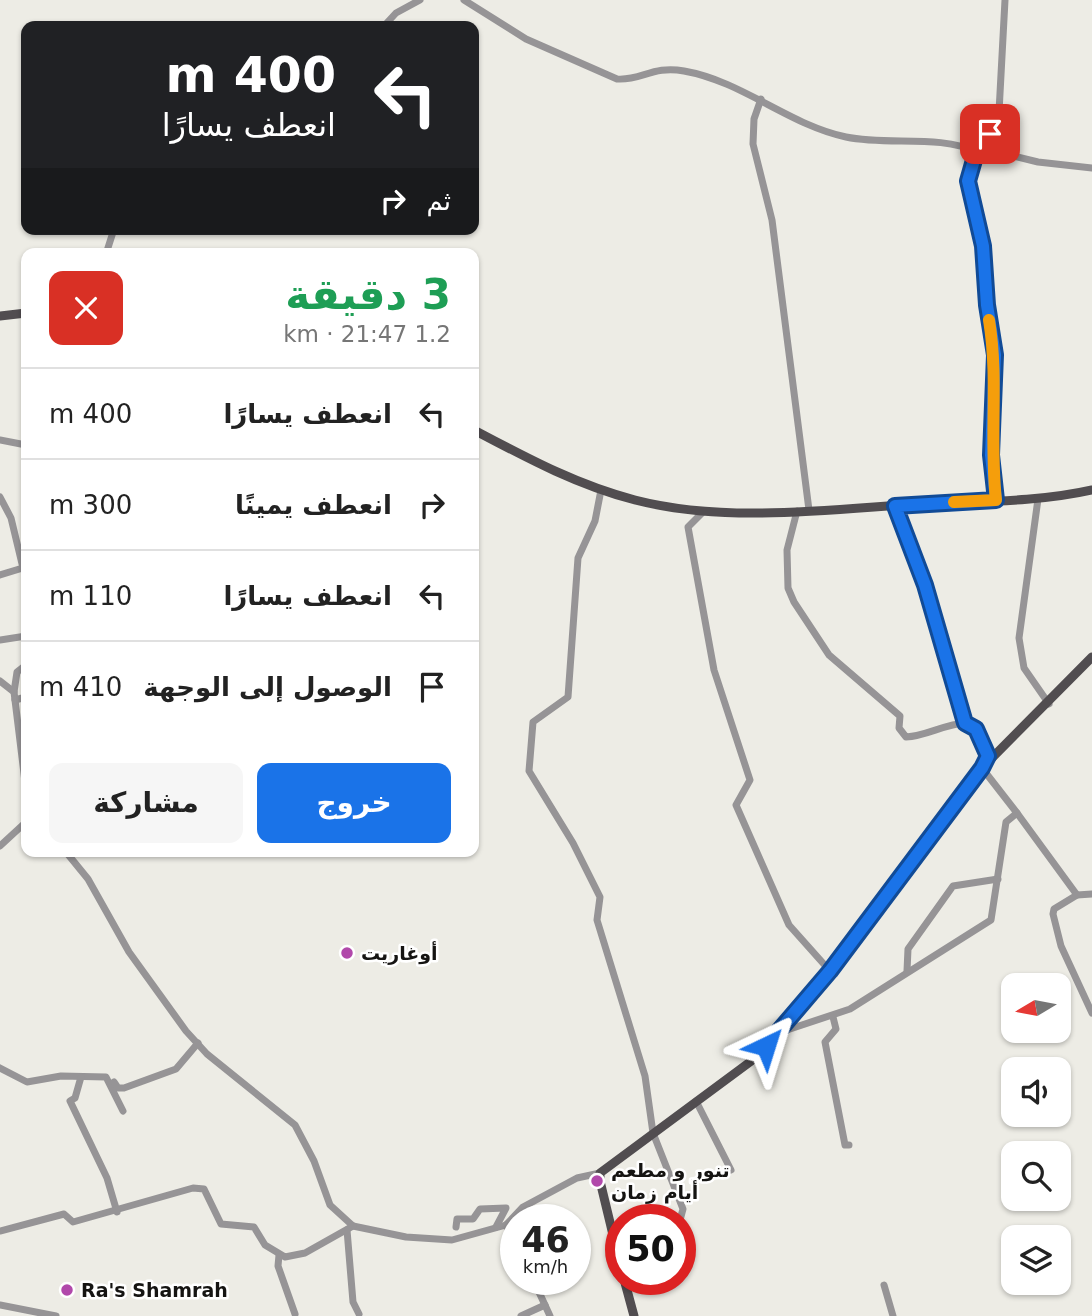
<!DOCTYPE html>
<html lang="ar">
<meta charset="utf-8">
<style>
body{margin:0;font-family:"DejaVu Sans","Noto Naskh Arabic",sans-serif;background:#f6f6f6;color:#222;direction:rtl;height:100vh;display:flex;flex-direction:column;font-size:26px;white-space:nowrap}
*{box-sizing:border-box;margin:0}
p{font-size:23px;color:#767676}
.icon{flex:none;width:38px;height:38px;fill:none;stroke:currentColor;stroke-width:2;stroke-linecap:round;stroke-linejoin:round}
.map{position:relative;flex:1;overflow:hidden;direction:ltr}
.details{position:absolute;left:21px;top:248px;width:458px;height:609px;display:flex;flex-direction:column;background:#fff;border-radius:14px;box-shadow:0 2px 5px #0004;direction:rtl}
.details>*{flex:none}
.banner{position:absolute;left:21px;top:21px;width:458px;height:214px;border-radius:14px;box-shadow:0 2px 5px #0004;direction:rtl;background:#202124;color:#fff;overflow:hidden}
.needle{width:46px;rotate:260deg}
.fabs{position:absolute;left:1001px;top:973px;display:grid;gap:14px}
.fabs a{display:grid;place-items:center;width:70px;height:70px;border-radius:14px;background:#fff;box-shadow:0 2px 5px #0004;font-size:35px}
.speed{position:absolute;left:500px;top:1204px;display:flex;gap:14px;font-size:35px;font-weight:700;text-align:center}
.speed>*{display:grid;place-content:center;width:91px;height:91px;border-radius:50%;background:#fff;box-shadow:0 2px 5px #0004;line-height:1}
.speed small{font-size:18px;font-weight:400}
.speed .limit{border:10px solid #d22;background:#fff;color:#111}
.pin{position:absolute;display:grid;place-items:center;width:60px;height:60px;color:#fff;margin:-30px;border-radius:14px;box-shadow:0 4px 10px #0006}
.me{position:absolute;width:77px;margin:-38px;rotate:41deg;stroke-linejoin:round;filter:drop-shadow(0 0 5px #0008)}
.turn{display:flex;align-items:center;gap:24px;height:147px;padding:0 28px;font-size:32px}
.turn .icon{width:91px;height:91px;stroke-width:2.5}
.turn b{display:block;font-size:49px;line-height:60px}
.then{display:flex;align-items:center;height:66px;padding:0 28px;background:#0003;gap:14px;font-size:26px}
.round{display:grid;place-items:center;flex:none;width:74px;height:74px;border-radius:14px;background:#f6f6f6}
.summary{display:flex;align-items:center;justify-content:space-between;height:119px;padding:0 28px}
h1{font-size:42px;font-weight:800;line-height:52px;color:#1e9e55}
.button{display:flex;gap:14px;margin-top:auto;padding:14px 28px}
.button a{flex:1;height:80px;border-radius:14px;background:#1a73e8;color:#fff;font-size:28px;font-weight:800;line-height:80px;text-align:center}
.button a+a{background:#f6f6f6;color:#222}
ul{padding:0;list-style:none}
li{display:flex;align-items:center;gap:21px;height:91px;padding:0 28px;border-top:2px solid #e0e0e0}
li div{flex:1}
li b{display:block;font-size:26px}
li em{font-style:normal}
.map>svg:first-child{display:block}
</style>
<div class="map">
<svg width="1092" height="1316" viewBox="0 0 1092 1316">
<rect width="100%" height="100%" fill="#edece5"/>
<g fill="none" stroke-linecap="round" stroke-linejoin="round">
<g stroke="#969496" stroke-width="7">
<path d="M464,0L526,39L617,79C641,81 653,65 684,71C742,81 789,125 846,137C889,146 938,134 978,152"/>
<path d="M384,26L396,13L420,0"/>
<path d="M761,99L754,119L753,144L772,220L809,510"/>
<path d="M981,148L1038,162L1092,168"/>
<path d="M106,254L114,229"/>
<path d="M0,440L26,445"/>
<path d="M601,490L595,521L578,558L568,697L533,722L529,771L573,843L600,897L597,920L645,1076L653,1133L683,1209L680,1220"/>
<path d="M0,497L11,518L23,568"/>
<path d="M1038,499L1019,638L1024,668L1049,704"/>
<path d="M996,500L991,455L995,355L987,305L983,246L968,181L974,160L999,112L1005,0"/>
<path d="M704,511L688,527L714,670L750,780L736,805L789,925L830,971"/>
<path d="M797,511L787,550L788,588L794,602L829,655L900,716L899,728L906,737C927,736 944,724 966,723"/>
<path d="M0,575L26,567"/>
<path d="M0,640L26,636"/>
<path d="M0,681L14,692L26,790"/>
<path d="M14,692L17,672L26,665"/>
<path d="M15,700L26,697"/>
<path d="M1017,813L1077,895L1092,894"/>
<path d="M0,846L26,822"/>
<path d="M66,852L88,879L129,952L186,1031L207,1054L295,1125L314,1161L330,1205L353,1226L406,1237L452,1240L506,1225L523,1207L577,1178L600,1173"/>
<path d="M1077,895L1054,909L1053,914L1061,946L1092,1013"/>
<path d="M907,971L908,949L953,886L998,879"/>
<path d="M833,1017L836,1029L825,1042L845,1145H849"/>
<path d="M778,1033L850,1009L991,920L1006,822L1017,813L982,768L988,756L976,729L966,723L925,585L895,506"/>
<path d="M0,1068L27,1082L61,1076L106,1077L123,1111"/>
<path d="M81,1077L75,1098L70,1101L107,1178L117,1212"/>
<path d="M114,1082L118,1088H124L176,1069L198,1043"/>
<path d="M696,1101L731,1170"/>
<path d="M506,1225L516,1245"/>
<path d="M456,1227L457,1219H473L480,1209L506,1208L496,1227"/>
<path d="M347,1230L353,1302L359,1314"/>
<path d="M0,1231L64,1214L73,1222L193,1188L204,1189L221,1224L254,1227L265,1245L285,1257L305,1253L353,1226"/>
<path d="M279,1255L278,1266L295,1314"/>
<path d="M533,1279L550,1316"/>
<path d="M884,1285L893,1316"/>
<path d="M0,1305L56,1316"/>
<path d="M521,1316L545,1305"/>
</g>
<g stroke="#514d50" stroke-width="9">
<path d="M0,316L26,313"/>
<path d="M474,430C527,458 577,485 635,500C725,523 825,510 917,504C975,501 1035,503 1092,490"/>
<path d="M621,1268L600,1181V1173L754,1059L830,971L982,768L1092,657"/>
<path d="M624,1279L634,1316"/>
</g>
</g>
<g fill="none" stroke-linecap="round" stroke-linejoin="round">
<defs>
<path id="route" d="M766,1046L830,971L982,768L988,756L976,729L965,723L925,585L895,506L996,500L991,455L995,355L987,305L983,246L968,181L974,160L990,134"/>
</defs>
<use href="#route" stroke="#114b97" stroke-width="18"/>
<use href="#route" stroke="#1a73e8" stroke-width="12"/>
<path stroke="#f59e0b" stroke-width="12" d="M954,502L996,500C989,438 999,381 989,320"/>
</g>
<g fill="#b148aa" stroke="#fff" stroke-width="2.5">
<circle cx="347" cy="953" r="7"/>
<circle cx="597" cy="1181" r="7"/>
<circle cx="67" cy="1290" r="7"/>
</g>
<g text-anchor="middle" stroke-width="5" stroke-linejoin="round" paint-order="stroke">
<g font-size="19" font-weight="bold" fill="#151412" stroke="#fff" text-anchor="start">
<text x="361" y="960">أوغاريت</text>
<text x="611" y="1177">تنور و مطعم<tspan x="611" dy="22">أيام زمان</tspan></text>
<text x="81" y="1297">Ra's Shamrah</text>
</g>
</g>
</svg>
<div class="fabs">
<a><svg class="needle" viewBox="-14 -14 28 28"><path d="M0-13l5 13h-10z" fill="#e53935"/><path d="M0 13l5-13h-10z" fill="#767676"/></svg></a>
<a><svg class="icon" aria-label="sound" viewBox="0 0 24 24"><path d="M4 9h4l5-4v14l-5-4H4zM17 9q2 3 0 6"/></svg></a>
<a><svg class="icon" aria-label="search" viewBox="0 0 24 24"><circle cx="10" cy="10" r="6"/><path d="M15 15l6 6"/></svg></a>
<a><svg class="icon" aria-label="layers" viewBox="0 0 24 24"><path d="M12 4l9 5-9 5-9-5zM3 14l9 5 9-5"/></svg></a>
</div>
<div class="speed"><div>46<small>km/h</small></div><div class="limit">50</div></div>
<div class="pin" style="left:990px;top:134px;background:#d93025"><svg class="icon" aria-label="arrive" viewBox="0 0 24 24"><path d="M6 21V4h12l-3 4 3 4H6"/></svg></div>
<svg class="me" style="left:766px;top:1046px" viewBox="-20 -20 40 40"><path d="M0-17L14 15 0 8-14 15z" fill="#1a73e8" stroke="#fff" stroke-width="4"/></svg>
<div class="banner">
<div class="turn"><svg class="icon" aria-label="left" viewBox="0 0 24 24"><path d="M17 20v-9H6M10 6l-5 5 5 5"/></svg><div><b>400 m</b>انعطف يسارًا</div></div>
<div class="then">ثم<svg class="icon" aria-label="right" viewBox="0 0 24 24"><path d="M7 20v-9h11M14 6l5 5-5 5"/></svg></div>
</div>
<section class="details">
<div class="summary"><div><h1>3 دقيقة</h1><p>1.2 km · 21:47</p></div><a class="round" style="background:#d93025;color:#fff"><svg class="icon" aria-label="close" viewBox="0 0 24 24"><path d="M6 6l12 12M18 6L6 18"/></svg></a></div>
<ul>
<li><svg class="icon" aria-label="left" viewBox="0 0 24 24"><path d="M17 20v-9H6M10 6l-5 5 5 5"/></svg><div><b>انعطف يسارًا</b></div><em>400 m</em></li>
<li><svg class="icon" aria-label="right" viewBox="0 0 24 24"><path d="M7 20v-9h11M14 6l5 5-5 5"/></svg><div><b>انعطف يمينًا</b></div><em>300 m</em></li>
<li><svg class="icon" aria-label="left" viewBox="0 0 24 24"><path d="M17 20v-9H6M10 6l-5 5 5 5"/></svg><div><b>انعطف يسارًا</b></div><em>110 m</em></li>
<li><svg class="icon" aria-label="arrive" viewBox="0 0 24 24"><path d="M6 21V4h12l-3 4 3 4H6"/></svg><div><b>الوصول إلى الوجهة</b></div><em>410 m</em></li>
</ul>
<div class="button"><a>خروج</a><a>مشاركة</a></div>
</section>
</div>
